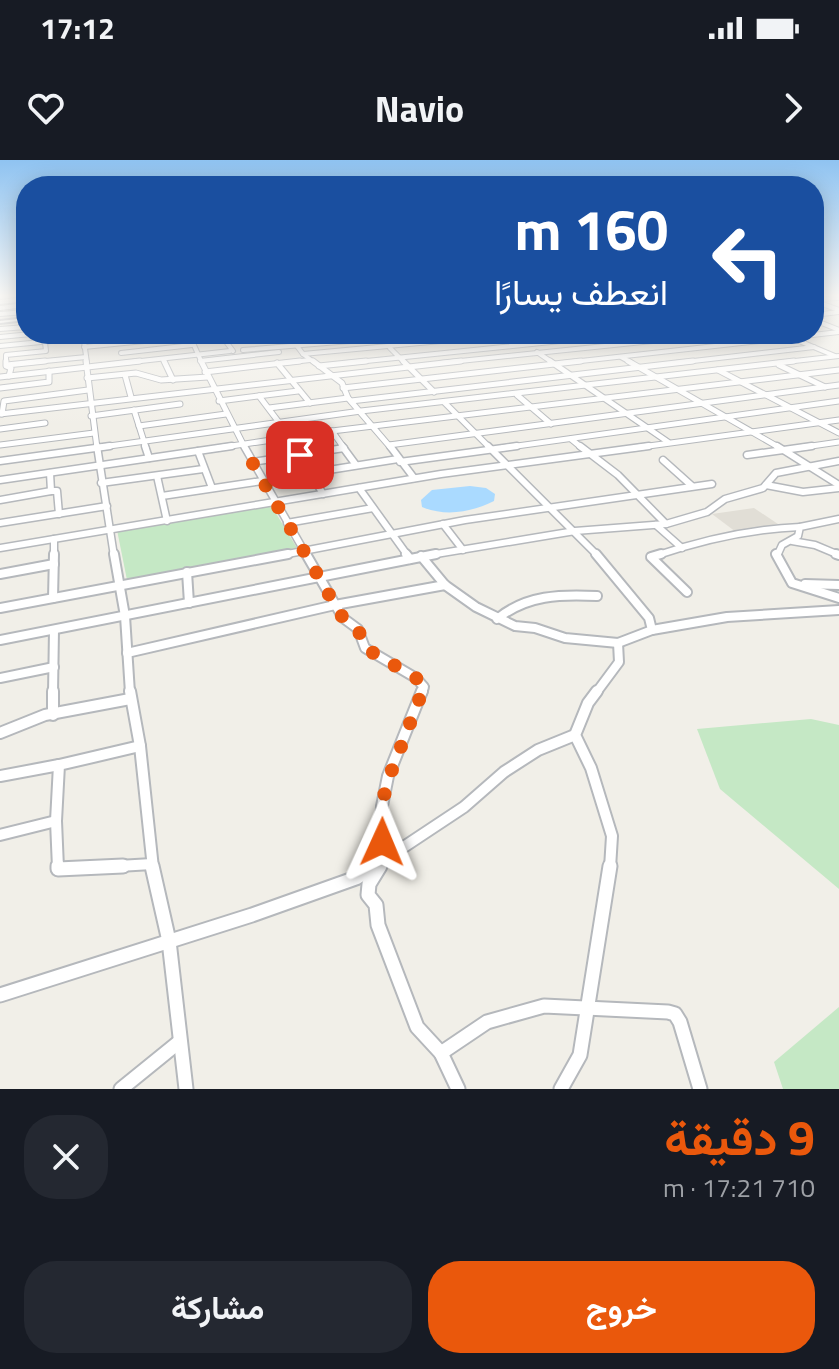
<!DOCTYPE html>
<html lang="ar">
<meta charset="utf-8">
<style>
body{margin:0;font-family:"Titillium Web",Vazirmatn,sans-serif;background:#242831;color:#f1f3f6;direction:rtl;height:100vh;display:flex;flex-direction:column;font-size:30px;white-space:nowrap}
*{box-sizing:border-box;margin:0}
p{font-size:26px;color:#9ea1a6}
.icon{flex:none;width:44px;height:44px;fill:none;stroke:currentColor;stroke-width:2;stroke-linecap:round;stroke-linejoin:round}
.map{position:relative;height:929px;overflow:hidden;direction:ltr}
.panel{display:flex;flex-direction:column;background:#171b24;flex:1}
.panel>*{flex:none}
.banner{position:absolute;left:16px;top:16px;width:808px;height:168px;border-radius:32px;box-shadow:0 4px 20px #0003;direction:rtl;background:#1a4fa0;color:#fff;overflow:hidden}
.pin{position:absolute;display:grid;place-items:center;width:68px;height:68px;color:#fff;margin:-34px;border-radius:16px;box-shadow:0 4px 12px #0006}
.me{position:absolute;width:88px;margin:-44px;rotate:1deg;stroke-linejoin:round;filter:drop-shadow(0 0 6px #0008)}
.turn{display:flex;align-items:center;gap:28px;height:168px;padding:0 24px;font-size:36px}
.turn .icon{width:104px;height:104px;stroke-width:2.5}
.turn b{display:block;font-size:56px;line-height:68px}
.round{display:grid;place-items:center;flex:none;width:84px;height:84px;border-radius:32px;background:#242831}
.head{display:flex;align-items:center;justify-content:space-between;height:136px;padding:0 24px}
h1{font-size:48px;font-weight:700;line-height:60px;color:#ea580c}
.primary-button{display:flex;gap:16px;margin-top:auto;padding:16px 24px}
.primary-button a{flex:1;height:92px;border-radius:32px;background:#ea580c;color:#fff;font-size:32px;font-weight:700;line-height:92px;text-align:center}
.primary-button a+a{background:#242831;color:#f1f3f6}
.status{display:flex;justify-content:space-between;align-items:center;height:56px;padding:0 40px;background:#171b24;direction:ltr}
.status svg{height:22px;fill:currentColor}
header{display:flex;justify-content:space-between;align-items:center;height:104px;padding:0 24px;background:#171b24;font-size:36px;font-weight:700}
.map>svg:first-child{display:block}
</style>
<div class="status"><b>17:12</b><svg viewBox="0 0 49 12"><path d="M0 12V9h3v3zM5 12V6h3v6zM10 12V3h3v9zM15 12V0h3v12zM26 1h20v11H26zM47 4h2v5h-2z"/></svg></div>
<header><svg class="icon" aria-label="forward" viewBox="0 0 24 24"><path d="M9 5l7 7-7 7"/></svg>Navio<svg class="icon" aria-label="heart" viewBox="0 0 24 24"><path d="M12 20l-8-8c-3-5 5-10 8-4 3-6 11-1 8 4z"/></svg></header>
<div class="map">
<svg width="839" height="929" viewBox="0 0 839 929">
<rect width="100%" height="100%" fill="#f1efe8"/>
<path fill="#e1ded6" d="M754,348L778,364L736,372L712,354Z"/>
<g fill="#c5e8c5">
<path d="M271,345L297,388L127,420L117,370Z"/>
<path d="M811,559L839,565V729L720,629L697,569Z"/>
<path d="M839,847V929H783L774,902Z"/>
</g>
<path fill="#aadaff" d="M470,326L486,328L495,334L494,341C472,352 446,357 422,347L421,340L432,330Z"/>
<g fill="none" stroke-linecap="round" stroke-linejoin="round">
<defs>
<g id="minor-far5">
<path d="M816,139L839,138"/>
<path d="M814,141L839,150"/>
<path d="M0,142L26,139"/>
<path d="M0,148L26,145"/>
<path d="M0,154L26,152"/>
<path d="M814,155L839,152"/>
<path d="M814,160L839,170"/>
<path d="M0,169L26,167"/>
<path d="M83,174L87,203"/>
<path d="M189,174L202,203"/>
<path d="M288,174L303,194L315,203"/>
<path d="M190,176L212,174"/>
<path d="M0,177L31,174"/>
<path d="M291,178L341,174"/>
<path d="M792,178L835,196"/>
<path d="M238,181L289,175"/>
<path d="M0,186L122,174"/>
<path d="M84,187L154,180"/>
<path d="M390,188L405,203"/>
<path d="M243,190L435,174"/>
<path d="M233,191L227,183L243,174"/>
<path d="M537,192L553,203"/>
<path d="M121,193L192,185"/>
<path d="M303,194L516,174"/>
<path d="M621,197L632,203"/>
<path d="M163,199L165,203"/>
<path d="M200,201L279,192"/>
<path d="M6,203V195L46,191L44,174"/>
<path d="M25,203L86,197"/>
<path d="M123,203L230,191"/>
<path d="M283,203L310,200"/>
<path d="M347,203L628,174"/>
<path d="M441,203L720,174"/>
<path d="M563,203L839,172"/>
<path d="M676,203L814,187"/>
<path d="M777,203L839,196"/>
</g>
<g id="minor-far4">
<path d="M6,201V206L11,208L9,216"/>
<path d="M86,201L97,288"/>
<path d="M164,201L173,220"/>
<path d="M201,201L245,288"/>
<path d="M313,201L342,223L348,238L391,288"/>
<path d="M403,201L434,232"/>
<path d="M550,201L668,282"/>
<path d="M628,201L780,288"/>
<path d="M277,203L310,243"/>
<path d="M7,205L45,201"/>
<path d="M779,205L825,227"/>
<path d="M319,206L366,201"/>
<path d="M718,210L839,273"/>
<path d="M205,212L300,201"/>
<path d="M125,215L131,237"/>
<path d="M0,217L140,201"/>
<path d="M87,218L136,213L161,220L208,217"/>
<path d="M0,228L49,222V211"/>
<path d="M343,228L581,201"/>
<path d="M517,235L551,264"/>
<path d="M259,236L290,277"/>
<path d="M219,241L298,231"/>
<path d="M351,241L693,201"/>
<path d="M444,242L490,288"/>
<path d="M269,248L348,238"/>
<path d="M134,250L146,288"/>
<path d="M0,254L461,201"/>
<path d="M2,254L4,241L88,230"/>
<path d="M91,256L180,244"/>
<path d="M139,266L226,254"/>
<path d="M0,269L45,263"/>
<path d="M332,271L344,288"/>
<path d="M571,279L582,288"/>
<path d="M0,285L94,273"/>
<path d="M389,285L839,225"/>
<path d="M95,288L361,251L794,201"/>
<path d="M218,288L332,271L839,210"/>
<path d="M502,288L839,241"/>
<path d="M634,288L839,260"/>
<path d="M798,288L839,282"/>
</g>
<g id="minor-far3">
<path d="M97,286L114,396"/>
<path d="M145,286L149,298"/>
<path d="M244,286L307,396"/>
<path d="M342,286L356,305"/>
<path d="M390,286L414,318"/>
<path d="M488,286L598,396"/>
<path d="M580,286L618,315L666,364"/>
<path d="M777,286L839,325"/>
<path d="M198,291L212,328"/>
<path d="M300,295L323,334"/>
<path d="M747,295L812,286"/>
<path d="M663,300L692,326"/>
<path d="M0,301L110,286"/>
<path d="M252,302L344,288"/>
<path d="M400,302L517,286"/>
<path d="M50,313L51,331H57L59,354"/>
<path d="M310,313L398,299"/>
<path d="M157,316L167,361"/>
<path d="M0,320L232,286"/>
<path d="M101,323L203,309"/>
<path d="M766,325L803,332L839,328"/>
<path d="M359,328L408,396"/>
<path d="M162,336L262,321"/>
<path d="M0,340L51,331"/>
<path d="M0,363L107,346"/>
<path d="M287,363L373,348"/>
<path d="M443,364L463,390"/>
<path d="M656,365L682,388"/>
<path d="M792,381L815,385L839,395"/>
<path d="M0,388L441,314L649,286"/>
<path d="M54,396V379"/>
<path d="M277,396L465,360L712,324"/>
<path d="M424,396L575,371L666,364L707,352L725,339L763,328L776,313L839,301"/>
<path d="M655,396C702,380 750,369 800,367"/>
<path d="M777,396L782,385L798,376L800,367L839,359"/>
</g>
<g id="minor-far2">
<path d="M114,394L125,456L130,533"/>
<path d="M306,394L343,458L358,469L365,488L416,518L424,527L422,533"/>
<path d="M406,394L410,399"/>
<path d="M596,394L649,458L652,470"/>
<path d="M661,394L651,397L687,432"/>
<path d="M776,394L792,423L839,438"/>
<path d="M836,394L839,395"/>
<path d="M421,396L445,425L476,447L515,466L535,468L565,478L618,483L652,470L727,457L839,450"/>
<path d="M187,412L189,443"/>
<path d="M0,414L54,404"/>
<path d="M805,424L839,425"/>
<path d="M53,438L54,394"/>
<path d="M0,448L288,394"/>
<path d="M497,459C526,435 561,434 597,436"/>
<path d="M0,480L436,394"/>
<path d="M127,493L335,445L445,425"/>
<path d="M0,518L54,507"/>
<path d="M53,533L54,470"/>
<path d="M596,533L619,502L618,483"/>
</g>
<g id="minor-far1">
<path d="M130,531L140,586L153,708"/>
<path d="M597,531L588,543L575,575L591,608L612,676L610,708"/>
<path d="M53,555V531"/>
<path d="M0,573L45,555L130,539"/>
<path d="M0,616L59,605"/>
<path d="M0,675L56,661"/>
<path d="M58,708L56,661L59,605L140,586"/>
<path d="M85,708L152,704"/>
<path d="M372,708L464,647L504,612L538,590L575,575"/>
<path d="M379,708L382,646L388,616L422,531"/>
</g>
<g id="minor">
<path d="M58,706V709L123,706"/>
<path d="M152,706L169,781L186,929"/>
<path d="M380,706L369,724L368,735L376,745L378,765L417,867L441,893L458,929"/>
<path d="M0,835L252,755L356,718L375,706"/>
<path d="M441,893L487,862L544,846L668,852L675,854L680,862L700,929"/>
<path d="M121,929L179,882"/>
<path d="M561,929L580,895L610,706"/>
</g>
<path id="tertiary" d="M26,158V160L0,163V161Z"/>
</defs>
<use href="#minor-far5" stroke="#b5b8bc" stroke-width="6"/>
<use href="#minor-far4" stroke="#b5b8bc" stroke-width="7"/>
<use href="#minor-far3" stroke="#b5b8bc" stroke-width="9"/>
<use href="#minor-far2" stroke="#b5b8bc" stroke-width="12"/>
<use href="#minor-far1" stroke="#b5b8bc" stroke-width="14"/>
<use href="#minor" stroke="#b5b8bc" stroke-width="17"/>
<use href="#tertiary" stroke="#b5b8bc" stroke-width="4"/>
<use href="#minor-far5" stroke="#fff" stroke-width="4"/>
<use href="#minor-far4" stroke="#fff" stroke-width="5"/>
<use href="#minor-far3" stroke="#fff" stroke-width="6"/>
<use href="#minor-far2" stroke="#fff" stroke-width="8"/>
<use href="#minor-far1" stroke="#fff" stroke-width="10"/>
<use href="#minor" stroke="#fff" stroke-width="13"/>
<use href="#tertiary" fill="#fff" fill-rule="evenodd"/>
</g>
<linearGradient id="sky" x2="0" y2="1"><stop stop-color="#8fc3f1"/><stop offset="0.51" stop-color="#f9f8f5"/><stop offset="1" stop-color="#f9f8f5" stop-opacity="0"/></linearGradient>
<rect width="839" height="266" fill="url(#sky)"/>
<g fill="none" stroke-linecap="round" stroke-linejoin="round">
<path stroke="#ea580c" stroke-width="14" stroke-dasharray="0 25.2" d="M300,295L252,302L335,445L343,458L358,469L365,488L416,518L424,527L387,623L382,645V682"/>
</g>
</svg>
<div class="pin" style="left:300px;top:295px;background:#d93025"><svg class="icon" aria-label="arrive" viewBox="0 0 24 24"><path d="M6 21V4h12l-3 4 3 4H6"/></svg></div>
<svg class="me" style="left:382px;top:682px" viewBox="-20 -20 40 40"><path d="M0-17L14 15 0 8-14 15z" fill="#ea580c" stroke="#fff" stroke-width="4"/></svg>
<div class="banner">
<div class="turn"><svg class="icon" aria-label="left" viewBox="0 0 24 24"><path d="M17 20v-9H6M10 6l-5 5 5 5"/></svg><div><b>160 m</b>انعطف يسارًا</div></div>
</div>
</div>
<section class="panel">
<div class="head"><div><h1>9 دقيقة</h1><p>710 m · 17:21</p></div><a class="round"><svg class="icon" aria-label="close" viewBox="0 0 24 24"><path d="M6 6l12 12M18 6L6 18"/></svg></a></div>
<div class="primary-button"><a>خروج</a><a>مشاركة</a></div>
</section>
